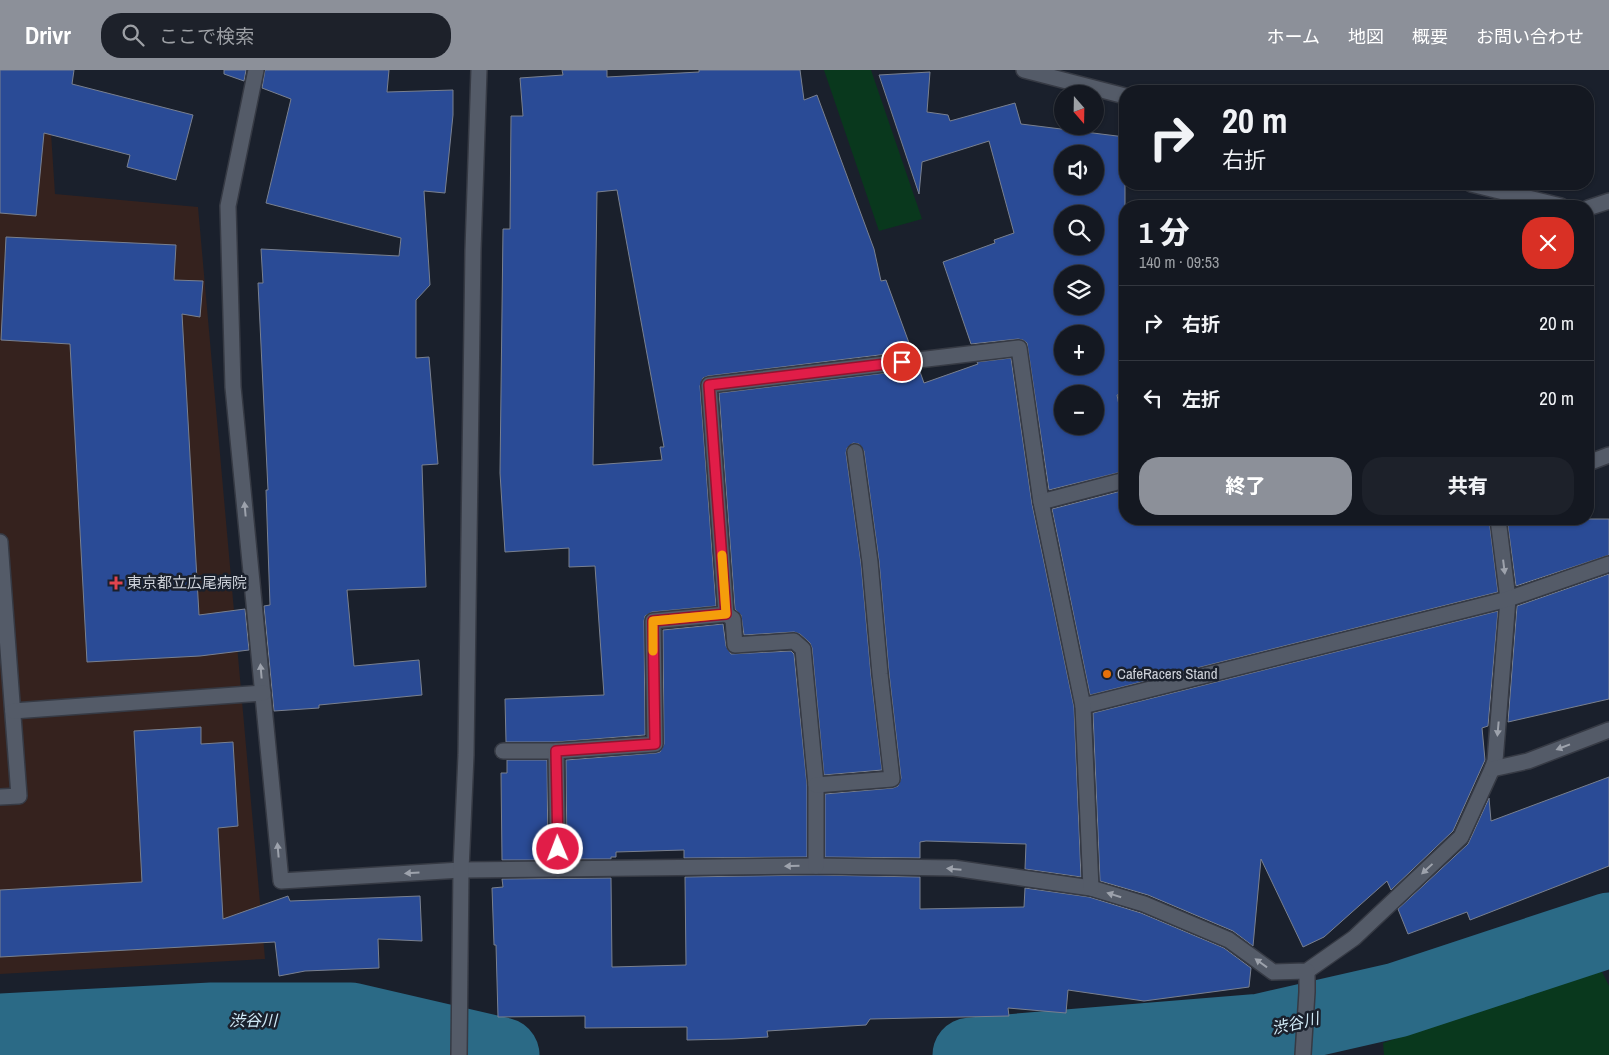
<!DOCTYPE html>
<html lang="ja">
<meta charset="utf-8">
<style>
body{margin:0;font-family:"Archivo Narrow","Noto Sans JP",sans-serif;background:#1d212a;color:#f1f3f6;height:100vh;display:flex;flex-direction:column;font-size:19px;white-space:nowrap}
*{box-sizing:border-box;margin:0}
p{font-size:16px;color:#9da0a5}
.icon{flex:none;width:28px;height:28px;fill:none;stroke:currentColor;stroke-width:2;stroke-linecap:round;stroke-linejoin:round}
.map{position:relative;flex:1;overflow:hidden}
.details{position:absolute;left:1119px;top:130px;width:475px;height:325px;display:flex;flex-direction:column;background:#141821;border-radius:20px;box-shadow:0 1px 4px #0004,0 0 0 1px #33373f}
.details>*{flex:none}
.top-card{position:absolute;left:1119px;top:15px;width:475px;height:105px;border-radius:20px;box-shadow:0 1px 4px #0004,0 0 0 1px #33373f;background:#141821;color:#f1f3f6;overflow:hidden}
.needle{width:32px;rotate:160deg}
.tools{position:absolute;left:1054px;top:15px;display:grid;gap:10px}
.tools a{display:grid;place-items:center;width:50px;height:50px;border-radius:50%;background:#141821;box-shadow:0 1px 4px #0004,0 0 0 1px #33373f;font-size:25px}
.pin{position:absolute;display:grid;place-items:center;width:42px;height:42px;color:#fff;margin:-21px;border:2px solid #fff;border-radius:50%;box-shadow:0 1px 5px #0007}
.me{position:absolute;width:55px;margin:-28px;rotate:359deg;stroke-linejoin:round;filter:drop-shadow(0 0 4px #0008)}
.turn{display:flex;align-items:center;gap:18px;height:105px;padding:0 20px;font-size:22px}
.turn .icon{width:65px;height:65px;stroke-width:2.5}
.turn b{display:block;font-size:35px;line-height:42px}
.round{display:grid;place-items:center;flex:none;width:52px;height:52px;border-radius:20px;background:#1d212a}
.summary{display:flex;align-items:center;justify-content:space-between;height:85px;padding:0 20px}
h1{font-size:30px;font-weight:800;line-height:38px}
.button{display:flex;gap:10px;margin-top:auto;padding:10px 20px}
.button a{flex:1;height:58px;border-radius:20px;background:#8c9099;color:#fff;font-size:20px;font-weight:800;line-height:58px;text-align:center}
.button a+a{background:#1d212a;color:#f1f3f6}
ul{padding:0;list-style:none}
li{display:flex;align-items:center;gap:15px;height:75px;padding:0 20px;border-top:1px solid #33373f}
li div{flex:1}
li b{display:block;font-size:19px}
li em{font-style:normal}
header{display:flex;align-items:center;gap:30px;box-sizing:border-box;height:70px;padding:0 25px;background:#8c9099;color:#fff}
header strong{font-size:24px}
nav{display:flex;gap:28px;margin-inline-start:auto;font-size:18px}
.search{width:350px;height:45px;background:#1d212a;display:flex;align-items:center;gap:12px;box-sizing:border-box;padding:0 18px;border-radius:20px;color:#9da0a5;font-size:19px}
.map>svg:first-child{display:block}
</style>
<header>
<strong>Drivr</strong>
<div class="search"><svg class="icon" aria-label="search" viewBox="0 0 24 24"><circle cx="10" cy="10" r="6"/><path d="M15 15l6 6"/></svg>ここで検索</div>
<nav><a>ホーム</a><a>地図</a><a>概要</a><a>お問い合わせ</a></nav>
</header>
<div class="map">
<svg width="1609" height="985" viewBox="0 0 1609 985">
<rect width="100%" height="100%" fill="#1a202c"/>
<path fill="#35221e" d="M0,58L51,63L55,124L198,137L265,889L0,904Z"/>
<g fill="#09381d">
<path d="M824,0H871L922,149L879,161Z"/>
<path d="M1600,898L1609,916V985H1384L1383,973Z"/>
</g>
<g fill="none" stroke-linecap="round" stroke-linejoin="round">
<g stroke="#2b6a86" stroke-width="75">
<path d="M0,961L212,950H351L502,985"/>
<path d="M970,985L1261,961L1397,930L1609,860"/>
</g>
</g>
<g fill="#2a4b96" stroke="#79808f" fill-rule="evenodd">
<path d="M0,0H74L72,14L193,45L176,110L127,97L130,85L44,63L36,146L0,143Z"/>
<path d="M224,0H246L244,11L224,4Z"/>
<path d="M265,0H389L387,22L453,20V45L445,123L424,121L430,215L416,230V288L429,287L438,394L422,395L426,517L347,520L354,596L419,590L422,625L319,635V638L274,641L264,536L270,535L266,420H268L258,213H263L261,179L399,186L401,168L266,133L291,29L262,18Z"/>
<path d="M562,0H607V7L699,2V0H800L804,30L817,25L874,179L881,211L886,210L912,281L708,306L703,308L700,316L716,536L652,542L645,546L644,551L645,665L556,672H506L505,629L604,625L595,496L569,497V478L505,482L500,403L503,159H510L511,46H523L520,8L563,5ZM617,120L664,377H660L662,390L593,395L597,122Z"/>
<path d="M930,2L927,42L948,45L950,51L1015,33L1021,54L1125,67V323L1117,325L1125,366V401L1049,420L1027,273L1023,270L1018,269L971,274L943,192L995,173L994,170L1014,163L989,71L922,92L919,124L879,5ZM1062,84H1095V116H1062ZM1062,144H1095V176H1062ZM1062,204H1095V236H1062ZM1062,264H1095V296H1062ZM1062,324H1095V356H1062Z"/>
<path d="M6,167L176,175L174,210L203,211L200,247L182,244L199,545L245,539L249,580L200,586L87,592L70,274L1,270Z"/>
<path d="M1011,288L1032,434L1074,637L1081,807L1025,799L1026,774L926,771L920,772V788L825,787V724L893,718L898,716L901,708L889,603L879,491L864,381L859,374L853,373L847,378L846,383L861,493L871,605L882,700L824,705L812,578L810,573L800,564L794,562L744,565L741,545L735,539L719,323L919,299L924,313L978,294L977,292Z"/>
<path d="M1125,420V449H1489L1498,522L1090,625L1052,439Z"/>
<path d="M1507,449H1609V485L1516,516Z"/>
<path d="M1609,504V629L1508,652L1517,536Z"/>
<path d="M1498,541L1488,656L1482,658L1485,690L1453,761L1391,820L1387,811L1324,867L1303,877L1261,789L1253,876L1233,861L1148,825L1100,811L1093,643Z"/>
<path d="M723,554L726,576L731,584L791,581L794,584L807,715V787L684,788V780L616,782V787H611V789H567L566,690L656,683L660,682L664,674L663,560Z"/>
<path d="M201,657V674L233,672L238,756L218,758L223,849L288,826L290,831L420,826L422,871L378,869L379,898L305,901L279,906L275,872L0,887V820L142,812L134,661Z"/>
<path d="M507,690H547L548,790H502L501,703H507Z"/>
<path d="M1609,707V796L1470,850L1467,842L1408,864L1398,839L1468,774L1489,728L1491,751Z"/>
<path d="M816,805L920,807V839L1024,837L1025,818L1089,827L1141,843L1224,878L1251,898L1249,917L1144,931L1068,920L1066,943L1008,938L1009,946L870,949L866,955L767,961L768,967L732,969L687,970V957L585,958V946L498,947L496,875H494L492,818L503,817L502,809L611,808L612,897L686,895L685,807Z"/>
</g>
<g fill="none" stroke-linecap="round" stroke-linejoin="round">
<defs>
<g id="minor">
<path d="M256,0L228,136L233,317L281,811L461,800L816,796L954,798L1091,818L1144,834L1229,870L1273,902L1307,901L1354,868L1461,767L1492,699L1495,691L1508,529L1498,449"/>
<path d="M1024,0L1125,26"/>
<path d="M1471,114L1561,136"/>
<path d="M1588,138L1609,131"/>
<path d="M1588,393L1609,385"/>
<path d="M0,472L19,726L0,727"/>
<path d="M726,544L733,549L735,575L794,571L803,579L816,715V796"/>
<path d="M1083,636L1508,529L1609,494"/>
<path d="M13,641L263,623"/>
<path d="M503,681H556"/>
<path d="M1492,699L1528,691L1609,660"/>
<path d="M816,715L892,709L880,604L870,492L855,382"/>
<path d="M558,799L556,681L655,674L653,551L726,544L709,315L1019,278L1041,432"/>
<path d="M1091,818L1083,636L1041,432L1125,410"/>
<path d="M459,985L461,800L466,685L473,180L479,0"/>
<path d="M1303,985L1307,922V901"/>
</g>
</defs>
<use href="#minor" stroke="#363a44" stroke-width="18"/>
<use href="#minor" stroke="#545b68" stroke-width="15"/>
</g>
<defs><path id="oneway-solid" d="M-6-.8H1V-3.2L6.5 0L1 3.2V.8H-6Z" transform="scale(1.25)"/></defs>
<g fill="#9da2ac">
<use href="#oneway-solid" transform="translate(245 439) rotate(-95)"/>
<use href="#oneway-solid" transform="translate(1504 497) rotate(83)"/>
<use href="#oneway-solid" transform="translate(261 601) rotate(-95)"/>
<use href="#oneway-solid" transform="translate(1498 659) rotate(95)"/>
<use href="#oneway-solid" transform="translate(1563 677) rotate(159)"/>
<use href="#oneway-solid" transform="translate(278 780) rotate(-95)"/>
<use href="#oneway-solid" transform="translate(792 796) rotate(179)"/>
<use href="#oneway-solid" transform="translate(954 799) rotate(-175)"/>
<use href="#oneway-solid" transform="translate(1427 799) rotate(137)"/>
<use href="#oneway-solid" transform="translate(412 803) rotate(177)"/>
<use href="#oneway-solid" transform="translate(1114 825) rotate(-163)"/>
<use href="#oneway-solid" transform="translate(1261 893) rotate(-144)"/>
</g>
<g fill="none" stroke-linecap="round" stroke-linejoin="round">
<defs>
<path id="route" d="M558,779L556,681L655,674L653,551L726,544L709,315L902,292"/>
</defs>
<use href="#route" stroke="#92132f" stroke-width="12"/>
<use href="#route" stroke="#e11d48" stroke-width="9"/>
<path stroke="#f59e0b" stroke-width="9" d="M653,581V551L726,544L722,485"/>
</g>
<path fill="#e0444e" stroke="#1a202c" stroke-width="2" d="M113.5 505.5h5v5h5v5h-5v5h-5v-5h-5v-5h5z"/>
<circle fill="#e8710a" stroke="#1a202c" stroke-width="2" cx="1107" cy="604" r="5"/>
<g text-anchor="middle" stroke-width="5" stroke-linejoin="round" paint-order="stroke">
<g font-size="15" fill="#ced2da" stroke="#1a202c" text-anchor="start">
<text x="127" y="518">東京都立広尾病院</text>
<text x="1117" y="609">CafeRacers Stand</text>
</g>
<g font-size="16" font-style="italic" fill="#d0e9f6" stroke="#1a202c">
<text x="253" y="956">渋谷川</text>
<text transform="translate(1295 953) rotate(-13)" y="6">渋谷川</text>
</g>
</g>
</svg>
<div class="tools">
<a><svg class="needle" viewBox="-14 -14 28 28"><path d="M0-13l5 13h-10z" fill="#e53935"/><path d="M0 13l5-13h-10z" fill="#9da0a5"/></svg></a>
<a><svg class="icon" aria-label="sound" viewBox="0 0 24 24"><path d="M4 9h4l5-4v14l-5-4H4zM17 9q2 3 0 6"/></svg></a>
<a><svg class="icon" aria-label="search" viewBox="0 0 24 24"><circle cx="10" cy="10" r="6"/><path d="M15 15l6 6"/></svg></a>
<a><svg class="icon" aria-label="layers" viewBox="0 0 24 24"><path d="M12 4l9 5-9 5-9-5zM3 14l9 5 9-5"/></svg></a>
<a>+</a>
<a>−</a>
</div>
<div class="pin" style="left:902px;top:292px;background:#d93025"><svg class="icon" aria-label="arrive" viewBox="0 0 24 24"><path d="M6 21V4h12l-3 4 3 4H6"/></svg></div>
<svg class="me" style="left:558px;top:779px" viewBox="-20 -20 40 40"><circle r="17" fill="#e11d48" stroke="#fff" stroke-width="3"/><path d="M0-11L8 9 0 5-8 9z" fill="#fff"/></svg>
<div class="top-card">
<div class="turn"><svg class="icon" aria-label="right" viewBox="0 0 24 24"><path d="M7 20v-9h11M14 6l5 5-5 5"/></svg><div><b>20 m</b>右折</div></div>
</div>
<section class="details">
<div class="summary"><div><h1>1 分</h1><p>140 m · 09:53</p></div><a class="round" style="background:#d93025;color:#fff"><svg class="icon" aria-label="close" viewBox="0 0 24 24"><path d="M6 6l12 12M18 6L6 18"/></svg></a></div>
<ul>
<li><svg class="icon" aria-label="right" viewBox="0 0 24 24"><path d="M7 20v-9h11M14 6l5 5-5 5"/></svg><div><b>右折</b></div><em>20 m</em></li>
<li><svg class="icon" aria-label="left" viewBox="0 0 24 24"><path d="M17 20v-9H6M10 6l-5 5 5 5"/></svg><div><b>左折</b></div><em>20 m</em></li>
</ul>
<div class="button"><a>終了</a><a>共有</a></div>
</section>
</div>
